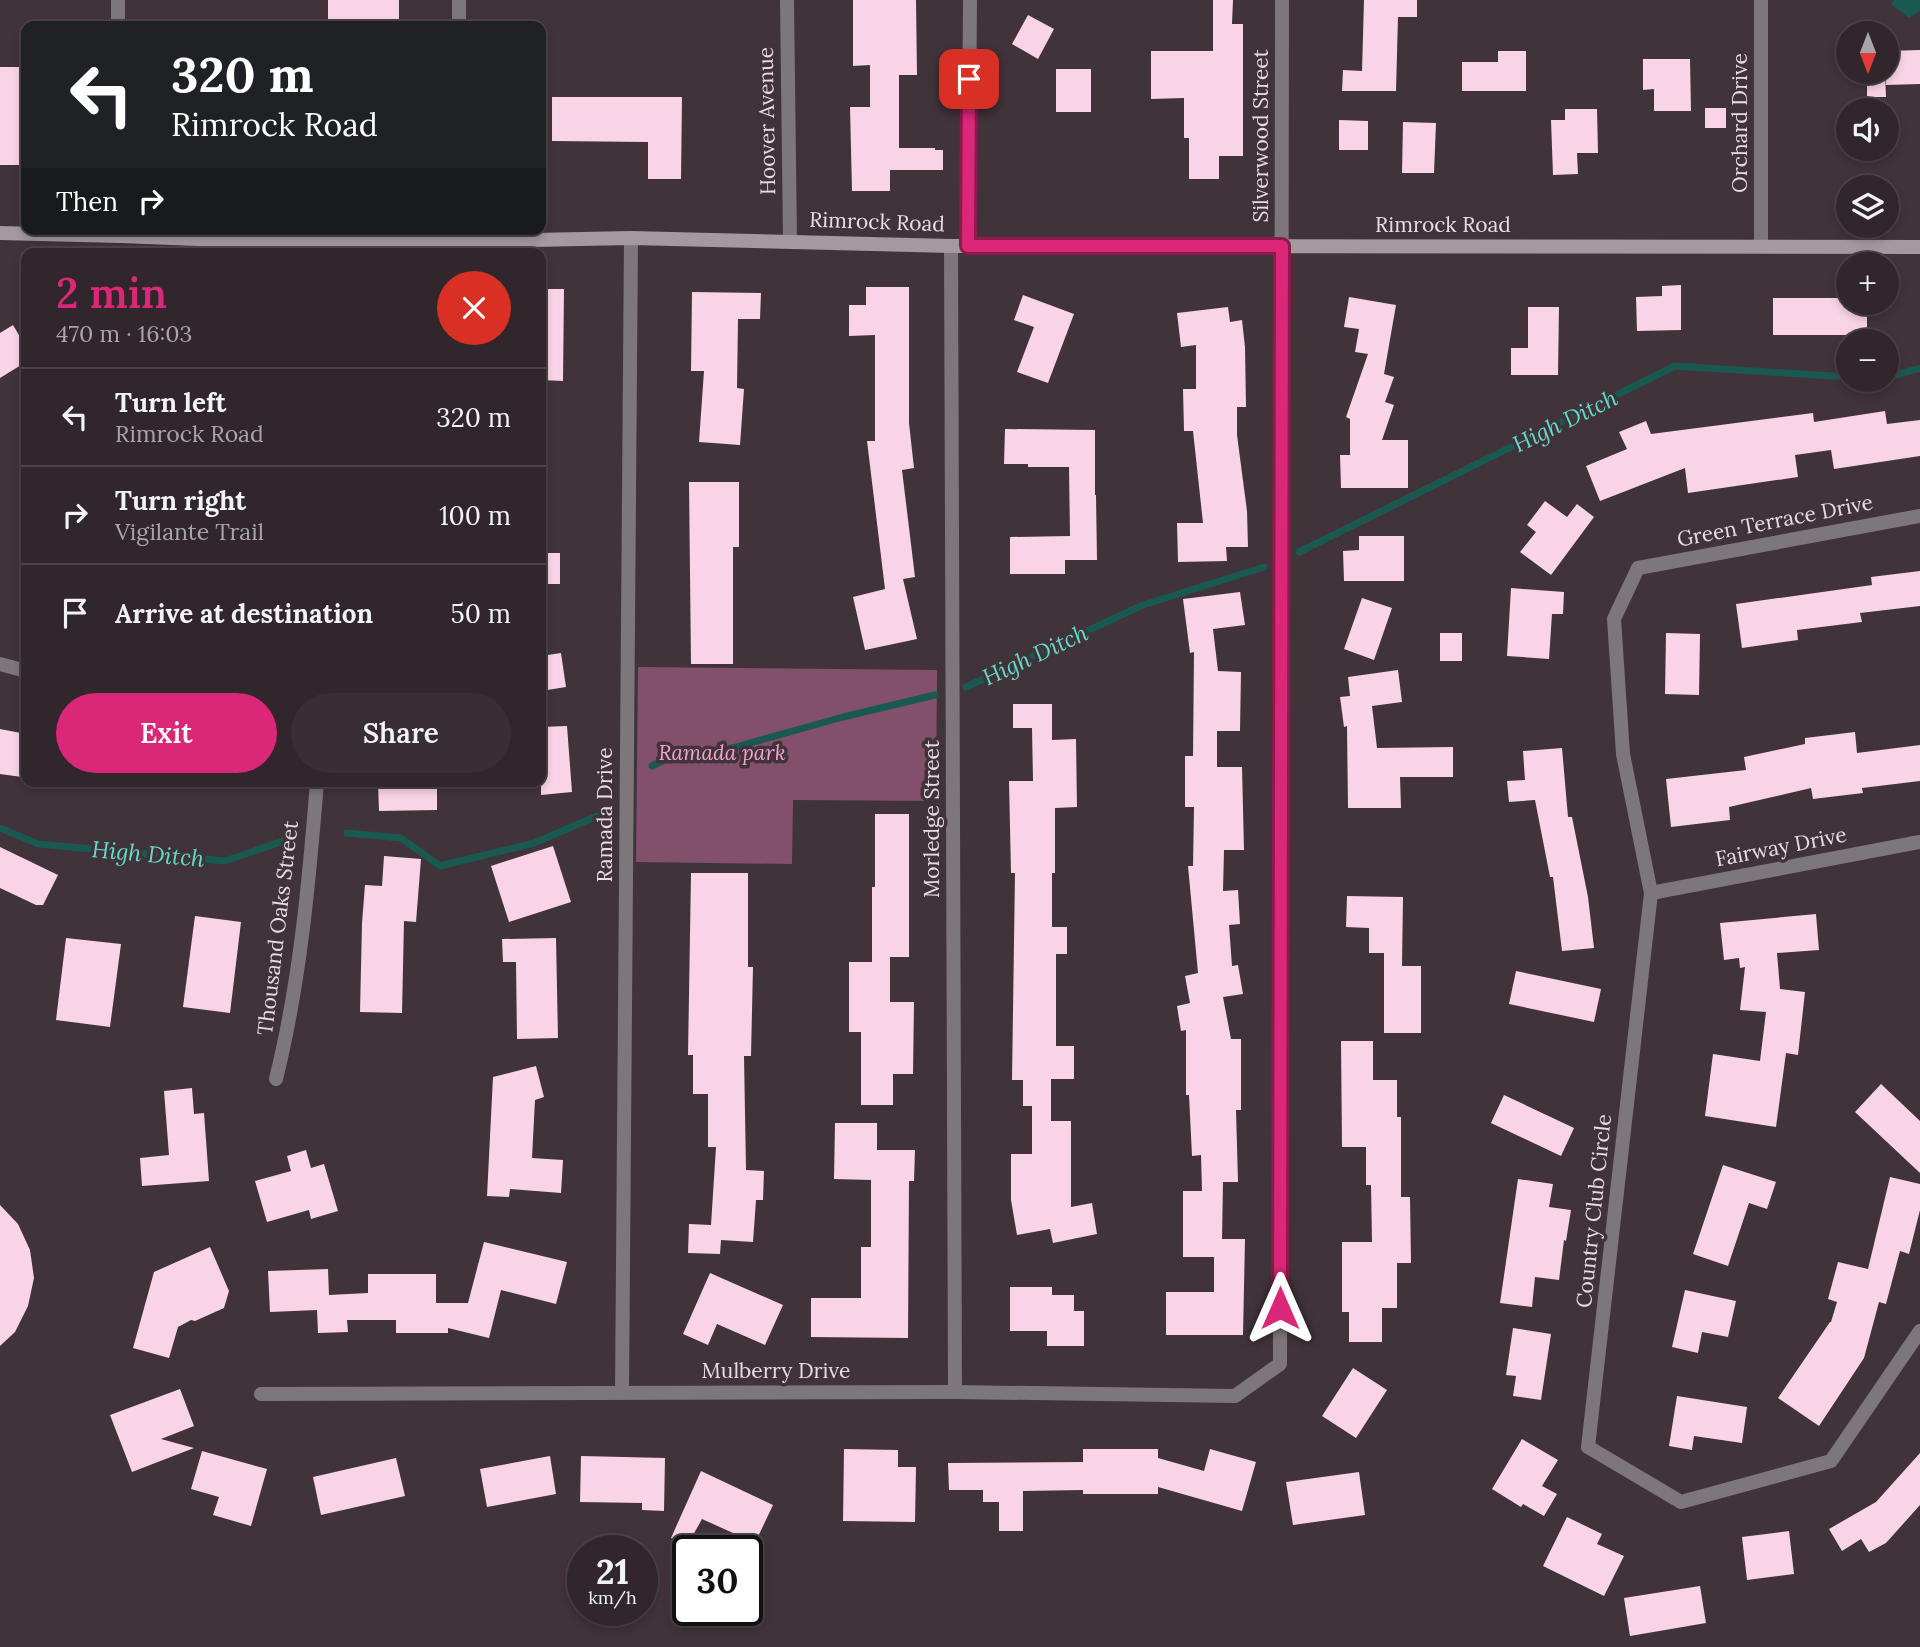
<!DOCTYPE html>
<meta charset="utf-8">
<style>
body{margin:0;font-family:Lora,serif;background:#382e34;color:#f1f3f6;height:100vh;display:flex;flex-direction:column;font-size:26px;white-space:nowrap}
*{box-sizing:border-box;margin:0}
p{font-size:23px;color:#a8a5a9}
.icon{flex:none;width:38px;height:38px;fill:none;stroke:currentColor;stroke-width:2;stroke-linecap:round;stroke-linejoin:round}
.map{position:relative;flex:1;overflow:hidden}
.sheet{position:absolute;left:21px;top:248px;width:525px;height:539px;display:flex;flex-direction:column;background:#30262c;border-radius:14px;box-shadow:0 4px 10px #0003,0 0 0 2px #4b4348}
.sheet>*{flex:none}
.hud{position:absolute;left:21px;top:21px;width:525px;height:214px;border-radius:14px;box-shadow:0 4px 10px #0003,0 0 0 2px #4b4348;background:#202124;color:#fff;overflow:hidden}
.needle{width:46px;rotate:180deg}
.buttons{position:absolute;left:1836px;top:21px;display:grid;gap:14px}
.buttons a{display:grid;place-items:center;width:63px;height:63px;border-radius:50%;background:#30262c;box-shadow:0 4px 10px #0003,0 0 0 2px #4b4348;font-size:35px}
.speed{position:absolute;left:567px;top:1535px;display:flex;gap:14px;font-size:35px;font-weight:700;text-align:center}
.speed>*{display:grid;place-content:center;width:91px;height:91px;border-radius:50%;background:#30262c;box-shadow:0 4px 10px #0003,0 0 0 2px #4b4348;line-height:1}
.speed small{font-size:18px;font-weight:400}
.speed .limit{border:4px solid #111;border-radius:10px;background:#fff;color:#111}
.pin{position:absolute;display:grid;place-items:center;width:60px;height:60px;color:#fff;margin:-30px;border-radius:14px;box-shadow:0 4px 10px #0006}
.me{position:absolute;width:77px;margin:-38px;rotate:0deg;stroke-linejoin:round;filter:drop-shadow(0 0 5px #0008)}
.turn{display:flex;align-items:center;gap:24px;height:147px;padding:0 35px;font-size:32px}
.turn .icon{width:91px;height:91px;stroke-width:2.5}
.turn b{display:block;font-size:49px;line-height:60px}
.then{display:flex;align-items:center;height:66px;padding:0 35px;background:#0003;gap:14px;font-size:26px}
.round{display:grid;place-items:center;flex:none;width:74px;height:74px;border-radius:37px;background:#382e34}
.head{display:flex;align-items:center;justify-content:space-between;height:119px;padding:0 35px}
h1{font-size:42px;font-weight:600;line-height:52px;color:#db2777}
.primary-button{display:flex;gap:14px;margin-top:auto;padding:14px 35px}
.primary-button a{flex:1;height:80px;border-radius:42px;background:#db2777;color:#fff;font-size:28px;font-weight:600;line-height:80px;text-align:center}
.primary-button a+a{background:#382e34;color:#f1f3f6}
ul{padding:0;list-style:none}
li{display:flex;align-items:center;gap:21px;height:98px;padding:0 35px;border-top:2px solid #4b4348}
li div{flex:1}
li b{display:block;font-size:26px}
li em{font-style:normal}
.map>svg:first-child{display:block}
</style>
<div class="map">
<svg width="1920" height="1647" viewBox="0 0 1920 1647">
<rect width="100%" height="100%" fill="#40333a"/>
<path fill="#83506b" d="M638,667L937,670L936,801L793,800L792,864L636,862Z"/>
<path fill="#1a5951" d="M1894,0H1920V11L1909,18L1891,4Z"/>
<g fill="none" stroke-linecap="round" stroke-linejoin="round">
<g stroke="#1a5951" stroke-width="7">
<path d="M1886,378L1920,368"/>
<path d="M1299,552L1675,366L1848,377"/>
<path d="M966,687L1143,605L1264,567"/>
<path d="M652,766L662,761L732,748L843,717L935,695"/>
<path d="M0,828L38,844L225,861L295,837"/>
<path d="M347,833L401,838L440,866L534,843L609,811"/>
</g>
</g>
<g fill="#f9d3e6">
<rect x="328" y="0" width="71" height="24"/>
<path d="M853,0H916L917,75H899V148H935V150H943V170H890V191H852L850,107H870V65L853,66Z"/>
<path d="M1213,0H1233L1232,24H1243V156H1219V179H1189V138H1184V98L1151,99V51H1213Z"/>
<path d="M1364,0H1417V17H1398L1396,91H1342L1343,70L1362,71Z"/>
<path d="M1028,15L1054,29L1038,59L1012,44Z"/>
<path d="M1920,50V84L1886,85V51Z"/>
<path d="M1498,51H1526V91H1462V62H1498Z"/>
<path d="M1643,59H1690L1691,111H1654V89L1643,90Z"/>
<rect x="0" y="67" width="26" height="98"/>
<rect x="1056" y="69" width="35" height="43"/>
<path d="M1867,72H1885L1886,97H1867Z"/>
<path d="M552,97H682L681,179H648V142L552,141Z"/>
<rect x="1705" y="108" width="21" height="20"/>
<path d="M1565,109H1597L1598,153H1577L1578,174L1553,175L1551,120H1565Z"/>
<path d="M1339,120L1368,121V150H1339Z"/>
<path d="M1403,122L1436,123L1434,173H1402Z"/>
<path d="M1681,285V330L1637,331L1636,297L1662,296V286Z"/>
<path d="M866,287H909V423L914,468L902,470L915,577L903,579L917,639L865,650L853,597L885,589L867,441H875V335L849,336V305H866Z"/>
<path d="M541,289H564L563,381L541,380Z"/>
<path d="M692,292L761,293L760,319H738L737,388L744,389L740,445L699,442L704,371H691Z"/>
<path d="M1023,295L1074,314L1048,383L1017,372L1034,327L1014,320Z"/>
<path d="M1349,297L1396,305L1384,374L1394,377L1385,402L1394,405L1382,440H1408V488H1341L1340,455H1350V419L1346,417L1368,354L1355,352L1359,329L1344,327Z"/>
<path d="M1773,298H1848V303H1867V335H1773Z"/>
<path d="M1228,307L1230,322L1242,320L1245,347L1246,407H1237V435L1247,511L1248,547H1226L1227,561L1178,562L1177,523H1203L1193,431H1184L1183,389H1196V345L1181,347L1177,313Z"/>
<path d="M1528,307H1559L1558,375H1511V348H1528Z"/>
<path d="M13,325L26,347V362L0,378V333Z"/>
<path d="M1885,411L1887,424L1920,420V456L1834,469L1831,450L1795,455L1798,477L1688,493L1685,468L1600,501L1586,466L1627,449L1619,432L1646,421L1651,434L1813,413L1814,422Z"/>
<path d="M1005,429L1095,430V495H1096L1097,560H1065V574H1010V537L1070,536L1069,467H1028V464H1004Z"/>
<path d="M689,482H739V547H733V664H691Z"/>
<path d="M1545,501L1567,517L1577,504L1594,517L1551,575L1520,552L1536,532L1527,525Z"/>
<path d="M1359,536H1404V581H1344L1343,551L1359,550Z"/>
<rect x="541" y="553" width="19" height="31"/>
<path d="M1920,571V606L1860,613L1862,622L1797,630L1798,640L1742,648L1736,604L1872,585L1871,577Z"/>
<path d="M1511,588L1564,592L1563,614H1552L1549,659L1507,656Z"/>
<path d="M1240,592L1245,625L1213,629L1218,671L1241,672L1240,731H1217V767H1242L1244,850H1224L1223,891L1238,890L1240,924L1229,925L1232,966L1238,965L1243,994L1223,997L1231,1039H1241V1110H1236L1238,1182H1223L1222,1239H1245L1243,1335H1166V1292H1214V1257H1183V1191H1202L1201,1155L1192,1156L1189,1095H1186V1030L1181,1031L1177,1006L1190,1003L1185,976L1198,973L1188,866H1193L1194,807H1185V756H1193L1194,652L1190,653L1183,599Z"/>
<path d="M1362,598L1392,608L1374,660L1344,649Z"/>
<rect x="1440" y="633" width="22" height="28"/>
<path d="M1666,633L1700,634L1699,695L1665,694Z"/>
<path d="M561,653L566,687L541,691V656Z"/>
<path d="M1398,670L1402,702L1372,706L1377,748L1453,747V777H1400L1401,808H1348L1347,726L1344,727L1340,697L1350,696L1348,677Z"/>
<path d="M1013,704H1052V740L1076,739L1077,807L1055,808V873H1052V927H1067V954H1056V1046H1074V1079H1051V1121H1071V1207L1092,1203L1097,1234L1053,1243L1050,1229L1017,1235L1011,1200V1154H1032V1106H1023V1080H1012L1015,873H1011L1009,781H1033L1032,728H1013Z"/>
<path d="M567,726L572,792L541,795V727Z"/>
<path d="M0,729L26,734V753L22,777L0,774Z"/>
<path d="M1855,732L1857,753L1920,745V781L1862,788L1863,793L1813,799L1811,788L1729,807L1730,820L1671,827L1666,779L1746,770L1744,757L1805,744V738Z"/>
<path d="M1562,748L1568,817H1572L1588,897L1594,948L1562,951L1553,877H1550L1535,800L1509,802L1507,781L1525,780L1523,751Z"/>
<path d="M378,782H437V810L379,811Z"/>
<path d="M875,814H909V957H890V1002H914L913,1074H893V1105H861V1032H849V962H872V887H875Z"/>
<path d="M553,846L571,902L509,922L491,866Z"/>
<path d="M0,847L58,875L43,905H36L0,888Z"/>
<path d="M384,856L421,859L416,922L404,921L402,1013L360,1012L362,923L365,885L382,886Z"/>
<path d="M691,873H748V967H753L751,1056H744L746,1170L764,1171L763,1200H756L753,1242L721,1240L720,1254L688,1253L689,1224L711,1225L716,1147H708V1094H693V1055H688Z"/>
<path d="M1347,896L1403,897L1402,966H1421V1033H1384V953H1369V928L1346,927Z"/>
<path d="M1816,914L1819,950L1777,953L1780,989L1805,992L1798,1055L1786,1053L1776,1127L1705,1116L1713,1054L1760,1061L1766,1012L1740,1010L1745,967L1740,968L1739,958L1724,960L1720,923Z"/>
<path d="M195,916L241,922L230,1013L183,1007Z"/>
<path d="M66,938L121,944L110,1027L56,1020Z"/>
<path d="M556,938L558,1038L517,1039L516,962H503L502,939Z"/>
<path d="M1516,971L1601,989L1594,1022L1509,1004Z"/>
<path d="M1341,1041H1373V1080H1397V1117H1401V1197H1410L1411,1263H1397V1308H1382V1342H1349V1312H1342V1242H1372L1371,1185H1366V1147H1342Z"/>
<path d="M536,1066L544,1097L535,1100L532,1158L563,1160L561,1193L510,1189L509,1197L487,1196L493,1077Z"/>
<path d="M1881,1084L1920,1121V1173L1855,1112Z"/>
<path d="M192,1088L194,1114L204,1113L209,1181L142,1186L140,1158L169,1155L164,1091Z"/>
<path d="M1504,1095L1574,1128L1561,1156L1491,1123Z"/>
<path d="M835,1123H877V1150H915L914,1181H909L908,1338L811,1337V1298H861V1247H871V1180L834,1179Z"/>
<path d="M306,1150L311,1168L324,1164L338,1211L311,1219L309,1210L267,1222L255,1181L291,1171L287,1156Z"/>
<path d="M1723,1165L1776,1182L1767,1209L1749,1203L1728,1266L1693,1254Z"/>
<path d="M1890,1177L1920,1184V1210L1909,1254L1900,1251L1886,1304L1879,1302L1864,1358L1819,1426L1778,1398L1830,1322H1831L1837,1302L1828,1299L1838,1262L1868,1269Z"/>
<path d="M1518,1179L1553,1184L1549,1207L1571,1210L1566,1241L1564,1240L1559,1280L1535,1277L1532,1307L1500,1303Z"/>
<path d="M0,1205L18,1224L30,1250L34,1278L28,1306L15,1332L0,1346Z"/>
<path d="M484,1242L567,1262L556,1304L501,1290L489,1338L448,1328V1333H396V1320H347L348,1332L318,1333L317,1310L270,1312L268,1271L328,1269L329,1295L368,1293V1274H436V1303H468Z"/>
<path d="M210,1247L229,1291L224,1308L195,1321L191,1320L178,1327L169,1358L133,1348L154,1272Z"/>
<path d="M710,1273L783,1305L765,1345L717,1324L708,1345L683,1334Z"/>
<path d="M1010,1287H1052V1295H1074V1311H1084V1346H1047V1331H1010Z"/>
<path d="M1685,1290L1736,1301L1728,1337L1702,1332L1698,1353L1672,1347Z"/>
<path d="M1513,1328L1551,1334L1541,1400L1513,1396L1516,1376L1506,1375Z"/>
<path d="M1353,1368L1387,1390L1356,1438L1322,1416Z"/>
<path d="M180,1389L194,1426L161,1439L194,1448L132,1472L110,1415Z"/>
<path d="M1677,1396L1747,1407L1742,1443L1694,1436L1692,1450L1669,1446Z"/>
<path d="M1522,1439L1558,1460L1542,1486L1557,1494L1544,1516L1523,1504L1521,1507L1492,1489Z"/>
<path d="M844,1449L898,1450V1467H916L915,1522L843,1521Z"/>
<path d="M1083,1449H1158V1458L1204,1471L1210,1449L1256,1462L1242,1511L1158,1487V1494H1083V1490L1023,1491V1531H999V1502H983V1490H949L948,1463L1083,1462Z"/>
<path d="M202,1451L267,1469L251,1526L213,1515L219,1497L191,1489Z"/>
<path d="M1920,1453V1505L1886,1543L1869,1552L1861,1539L1842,1551L1829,1529L1876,1502Z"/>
<path d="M550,1456L556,1494L487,1507L480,1469Z"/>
<path d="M581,1456L665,1458L664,1511L642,1510V1503L580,1502Z"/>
<path d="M396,1458L405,1496L321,1515L313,1477Z"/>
<path d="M701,1471L773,1505L755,1543L702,1519L687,1546L671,1538Z"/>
<path d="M1359,1472L1365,1515L1293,1525L1286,1482Z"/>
<path d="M1567,1517L1602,1534L1597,1544L1624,1556L1604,1596L1543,1566Z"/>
<path d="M1789,1531L1794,1574L1747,1580L1742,1537Z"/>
<path d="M1700,1586L1706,1623L1630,1636L1624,1598Z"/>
</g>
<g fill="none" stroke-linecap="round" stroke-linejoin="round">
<g stroke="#7d767a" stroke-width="14">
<path d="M118,0V26"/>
<path d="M459,0V26"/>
<path d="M787,0L790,241"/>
<path d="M1761,0V246"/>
<path d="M951,246L955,1392"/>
<path d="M968,246L970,0"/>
<path d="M1920,516L1638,568L1614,619L1623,754L1651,893L1588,1447L1681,1502L1831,1461L1920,1331"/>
<path d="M0,664L26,671"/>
<path d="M1651,893L1920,842"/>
<path d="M276,1079C300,982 309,882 317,782"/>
<path d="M622,1393L631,238"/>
<path d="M261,1394L955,1392L1235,1396L1280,1364L1282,0"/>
</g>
<path stroke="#a4999e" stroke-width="14" d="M0,233L121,236L328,244L631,238L951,246L1920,247"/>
</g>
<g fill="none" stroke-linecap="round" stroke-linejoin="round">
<defs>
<path id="route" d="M969,79L968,246H1282L1280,1308"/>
</defs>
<use href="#route" stroke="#8e194d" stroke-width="18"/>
<use href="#route" stroke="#db2777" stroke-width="12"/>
</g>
<g text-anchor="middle" stroke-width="7" stroke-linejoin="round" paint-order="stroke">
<g font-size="21" fill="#e6dde1" stroke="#40333a">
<text transform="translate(767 121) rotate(-91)" y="7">Hoover Avenue</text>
<text transform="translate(1740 123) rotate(-90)" y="7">Orchard Drive</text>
<text transform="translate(1261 136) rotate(-90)" y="7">Silverwood Street</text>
<text transform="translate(877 222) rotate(2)" y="7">Rimrock Road</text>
<text x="1443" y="232">Rimrock Road</text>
<text transform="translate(1775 521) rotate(-11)" y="7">Green Terrace Drive</text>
<text transform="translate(605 815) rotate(-90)" y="7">Ramada Drive</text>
<text transform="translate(932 819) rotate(-90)" y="7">Morledge Street</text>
<text transform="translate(1781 847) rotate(-11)" y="7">Fairway Drive</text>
<text transform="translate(278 928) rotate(-83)" y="7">Thousand Oaks Street</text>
<text transform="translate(1594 1211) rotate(-84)" y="7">Country Club Circle</text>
<text x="776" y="1378">Mulberry Drive</text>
</g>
<g font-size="21" font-style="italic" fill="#f4a2cd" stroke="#40333a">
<text x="722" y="760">Ramada park</text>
</g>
<g font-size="23" font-style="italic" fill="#62dac9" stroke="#40333a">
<text transform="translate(1565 421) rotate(-26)" y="8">High Ditch</text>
<text transform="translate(1035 655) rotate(-25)" y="8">High Ditch</text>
<text transform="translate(148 854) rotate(5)" y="8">High Ditch</text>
</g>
</g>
</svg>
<div class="buttons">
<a><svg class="needle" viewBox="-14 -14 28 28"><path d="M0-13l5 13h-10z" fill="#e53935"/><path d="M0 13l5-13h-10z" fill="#a8a5a9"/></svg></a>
<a><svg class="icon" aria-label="sound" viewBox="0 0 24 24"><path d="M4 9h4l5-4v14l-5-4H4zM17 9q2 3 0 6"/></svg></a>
<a><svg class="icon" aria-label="layers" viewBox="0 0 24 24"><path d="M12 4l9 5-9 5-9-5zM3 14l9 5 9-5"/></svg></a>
<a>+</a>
<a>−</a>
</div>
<div class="speed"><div>21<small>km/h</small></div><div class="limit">30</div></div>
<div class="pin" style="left:969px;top:79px;background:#d93025"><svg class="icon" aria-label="arrive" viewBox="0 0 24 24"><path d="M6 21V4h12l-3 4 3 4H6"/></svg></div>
<svg class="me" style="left:1280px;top:1308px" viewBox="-20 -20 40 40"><path d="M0-17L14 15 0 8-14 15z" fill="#db2777" stroke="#fff" stroke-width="4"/></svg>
<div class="hud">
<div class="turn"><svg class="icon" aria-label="left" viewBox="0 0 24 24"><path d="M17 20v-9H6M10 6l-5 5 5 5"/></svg><div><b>320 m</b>Rimrock Road</div></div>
<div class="then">Then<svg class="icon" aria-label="right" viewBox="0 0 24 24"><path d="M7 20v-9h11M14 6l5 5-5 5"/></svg></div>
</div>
<section class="sheet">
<div class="head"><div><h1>2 min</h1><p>470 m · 16:03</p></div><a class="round" style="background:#d93025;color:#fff"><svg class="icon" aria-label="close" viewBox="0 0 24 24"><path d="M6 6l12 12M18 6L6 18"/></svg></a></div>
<ul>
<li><svg class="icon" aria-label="left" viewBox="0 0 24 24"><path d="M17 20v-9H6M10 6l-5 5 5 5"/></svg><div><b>Turn left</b><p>Rimrock Road</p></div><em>320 m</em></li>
<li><svg class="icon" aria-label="right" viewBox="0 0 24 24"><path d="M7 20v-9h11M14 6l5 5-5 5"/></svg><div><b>Turn right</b><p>Vigilante Trail</p></div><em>100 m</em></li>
<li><svg class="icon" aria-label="arrive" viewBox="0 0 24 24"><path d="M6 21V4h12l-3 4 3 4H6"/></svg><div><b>Arrive at destination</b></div><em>50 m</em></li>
</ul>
<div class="primary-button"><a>Exit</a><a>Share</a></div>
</section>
</div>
